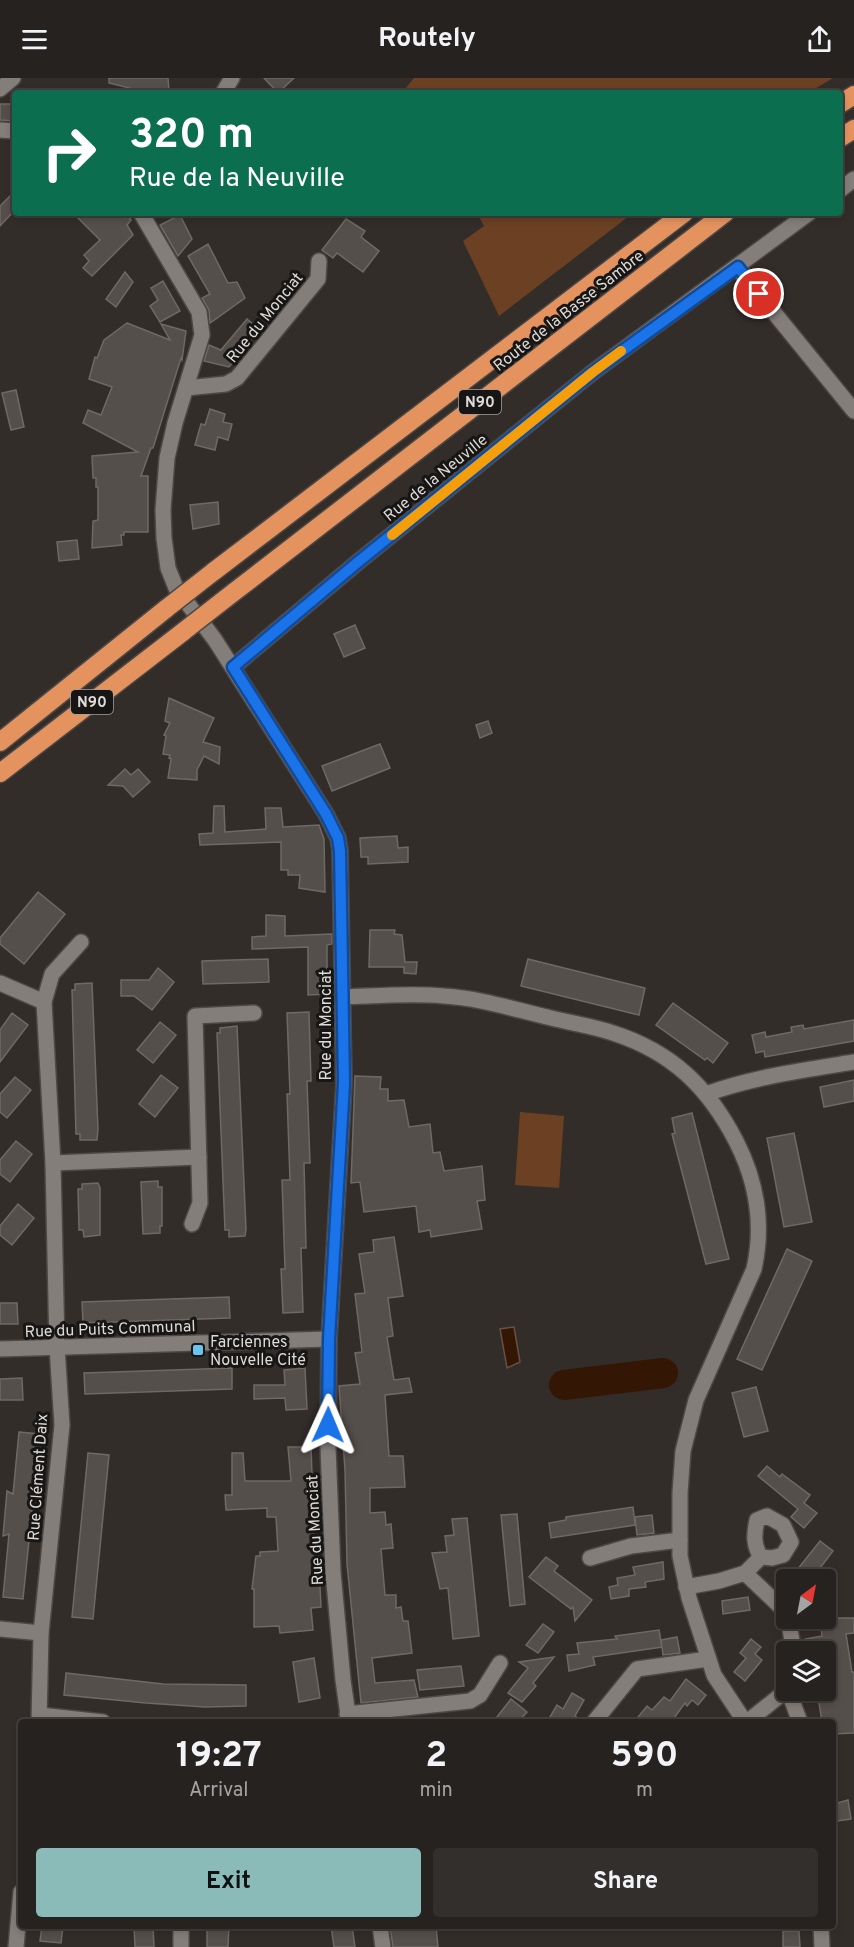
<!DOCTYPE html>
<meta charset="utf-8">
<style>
body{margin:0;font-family:Overpass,sans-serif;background:#322f2d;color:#f1f3f6;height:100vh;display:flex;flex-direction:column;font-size:22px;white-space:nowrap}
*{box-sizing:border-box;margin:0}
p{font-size:20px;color:#a4a4a5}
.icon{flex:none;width:33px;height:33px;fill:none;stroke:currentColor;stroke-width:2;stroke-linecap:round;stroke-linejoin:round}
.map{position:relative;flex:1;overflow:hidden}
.panel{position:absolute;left:18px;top:1641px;width:818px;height:210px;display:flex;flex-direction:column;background:#262220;border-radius:6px;box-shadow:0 3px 9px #0003,0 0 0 2px #423f3e}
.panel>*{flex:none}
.banner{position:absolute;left:12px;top:12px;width:831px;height:126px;border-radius:6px;box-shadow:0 3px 9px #0003,0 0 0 2px #423f3e;background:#0b6e4f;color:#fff;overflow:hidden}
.needle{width:39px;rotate:32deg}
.buttons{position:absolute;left:776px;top:1491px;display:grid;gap:12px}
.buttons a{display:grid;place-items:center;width:60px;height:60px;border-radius:6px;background:#262220;box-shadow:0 3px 9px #0003,0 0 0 2px #423f3e;font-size:30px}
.pin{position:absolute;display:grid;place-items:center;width:51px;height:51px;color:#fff;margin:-26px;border:3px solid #fff;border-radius:50%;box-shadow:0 2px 6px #0007}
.me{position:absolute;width:66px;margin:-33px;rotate:1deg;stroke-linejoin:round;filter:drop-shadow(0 0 4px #0008)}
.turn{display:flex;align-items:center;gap:21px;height:126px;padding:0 18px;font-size:27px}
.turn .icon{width:78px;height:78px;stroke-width:2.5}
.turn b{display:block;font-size:42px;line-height:51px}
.eta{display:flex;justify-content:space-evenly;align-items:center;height:102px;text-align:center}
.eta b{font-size:36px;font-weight:700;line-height:42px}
.button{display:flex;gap:12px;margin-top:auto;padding:12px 18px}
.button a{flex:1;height:69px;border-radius:6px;background:#8bbbb9;color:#111;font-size:24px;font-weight:700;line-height:69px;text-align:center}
.button a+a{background:#322f2d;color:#f1f3f6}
header{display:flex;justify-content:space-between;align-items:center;height:78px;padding:0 18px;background:#262220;font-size:27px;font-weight:700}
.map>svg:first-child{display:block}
</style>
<header><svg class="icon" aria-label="menu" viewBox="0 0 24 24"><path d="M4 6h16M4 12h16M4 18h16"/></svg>Routely<svg class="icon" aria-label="share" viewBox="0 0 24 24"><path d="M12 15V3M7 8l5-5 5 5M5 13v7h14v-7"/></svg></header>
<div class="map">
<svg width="854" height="1869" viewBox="0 0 854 1869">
<rect width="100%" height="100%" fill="#332d2a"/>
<g fill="#6b4023">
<path d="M414,0H833L808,15H408L405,11Z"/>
<path d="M477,135H633L499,238L463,163L484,148Z"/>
<path d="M520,1034L564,1038L559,1110L515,1107Z"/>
</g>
<path fill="#331603" stroke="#665143" stroke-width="1.5" d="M514,1249L520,1284L507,1290L500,1251Z"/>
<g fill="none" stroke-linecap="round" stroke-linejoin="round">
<path stroke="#331603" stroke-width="30" d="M564,1307L663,1295"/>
</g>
<g fill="#554f4b" stroke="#6f6965" stroke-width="1.5">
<path d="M109,0H168L169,12L149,15L109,5Z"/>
<path d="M264,0H294L278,15Z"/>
<path d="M0,26H15V43L0,42Z"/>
<path d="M15,113V132L0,148V128Z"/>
<path d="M73,135H126L131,142L127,147L133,157L92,198L83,190L89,183L84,177L100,162Z"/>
<path d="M180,137L192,161L178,178L160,147Z"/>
<path d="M346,141L365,153L361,159L379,173L363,194L337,175L333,180L322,172Z"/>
<path d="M208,166L228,205L237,204L245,220L210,245L209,232L202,220L210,216L188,178Z"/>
<path d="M125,194L133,204L116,229L106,221Z"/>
<path d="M163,203L180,233L160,244L150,228L158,222L151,210Z"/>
<path d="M247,241L260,252L229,289L204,283L209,267L221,272Z"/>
<path d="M127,245L170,262L161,246L186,253L182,282L181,280L153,370H151L141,398H148V454H124V457H121L122,467L92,470L93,443L98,442V409H96V400H93L92,378L138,374L83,345L88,332L101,337L112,309L89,301L95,279L97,280L104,262Z"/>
<path d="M16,312L24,349L11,352L2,315Z"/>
<path d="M210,331L225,336L223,344L232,346L228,362L218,359L215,372L195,367L201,346L205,347Z"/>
<path d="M218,424L219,446L193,451L190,427Z"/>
<path d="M77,462L79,481L59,483L57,464Z"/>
<path d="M355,547L365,570L344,579L334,556Z"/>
<path d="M169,620L214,640L203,664L220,669L219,686L204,678L197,692V702L168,700L171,681L169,680L170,677L163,676L166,658L164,657L170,645L165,643Z"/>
<path d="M488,643L492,655L480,660L476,647Z"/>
<path d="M380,666L390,690L332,713L322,688Z"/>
<path d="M125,691L131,697L138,691L150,704L133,719L123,708L108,707Z"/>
<path d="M214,728H224L225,754L266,751L265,730H281L283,749L319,747L324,761L325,814L299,810L300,797H288V792H281V764L200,767L199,756L213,755Z"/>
<path d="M397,758L398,770L408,769V784L368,786V779H361L360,760Z"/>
<path d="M38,814L65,836L24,886L0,866V860Z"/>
<path d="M266,837L285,838V858L332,856V866L327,867V916L308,917V869L252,871V859L266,858Z"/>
<path d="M370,852H395L394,856L402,857L405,884H417L416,896L404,895V889H369Z"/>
<path d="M268,881L269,904L203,906L202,883Z"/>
<path d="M528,881L645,910L639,937L521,908Z"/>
<path d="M158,890L174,904L152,932L134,918H121V902H149Z"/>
<path d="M92,905L98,1051L97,1062H80V1056H76L72,912H75V906Z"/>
<path d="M673,925L728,965L713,985L707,980L705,982L656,947Z"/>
<path d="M309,934L311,1003H307L310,1085H304L306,1170H301L303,1234L283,1235L281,1191H285L282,1102H290L287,1016H290L287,935Z"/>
<path d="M12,935L28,947L0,984V952Z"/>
<path d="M854,942V963L765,979L764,973L756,975L752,957L765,954L766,959L792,954L791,949L803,947L804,951Z"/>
<path d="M160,944L176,957L153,985L137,972Z"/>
<path d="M237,948L246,1151L245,1158L229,1159V1152H225L217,955H220V950Z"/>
<path d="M161,997L178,1010L155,1039L139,1026Z"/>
<path d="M355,998L381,999L380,1011H388V1023L404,1022L409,1049L430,1046L433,1075L440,1074L444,1093L482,1088L485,1122L477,1123L482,1151L431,1159L430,1152L419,1154L416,1128L364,1134L360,1104L351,1105Z"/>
<path d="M15,999L31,1012L7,1040L0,1034V1016Z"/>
<path d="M854,1002V1023L824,1029L820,1009Z"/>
<path d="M692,1035L729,1181L706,1186L672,1056L675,1055L672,1040Z"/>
<path d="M794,1055L812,1144L784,1149L767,1060Z"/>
<path d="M16,1063L32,1076L10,1104L0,1096V1082Z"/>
<path d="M158,1103V1109H162V1148H160V1155L143,1156L141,1104Z"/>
<path d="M98,1105L100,1110V1157L84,1159L83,1152H79L78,1111H82V1106Z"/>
<path d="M18,1126L34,1140L12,1167L0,1157V1148Z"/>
<path d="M394,1159L403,1218L388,1220L393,1258L387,1259L394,1302L409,1300L412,1314L385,1317L389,1378H403L405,1409L370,1410V1435L385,1434L386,1447L391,1446L393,1470L381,1471L385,1517H396V1530L401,1529L403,1543H408L412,1575L372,1580L375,1605L414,1602L418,1619L361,1625L347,1486L345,1392L339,1308L360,1306L355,1275L362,1274L355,1216L365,1215L359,1176L374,1174L373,1162Z"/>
<path d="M787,1171L812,1183L762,1292L737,1281Z"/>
<path d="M229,1219L230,1240L83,1245L82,1224Z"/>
<path d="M0,1225H17L18,1246H0Z"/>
<path d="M232,1290V1311L85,1316L84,1295Z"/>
<path d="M305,1290L307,1331L286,1332L285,1320L254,1321V1307H285L284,1292Z"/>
<path d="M22,1300L23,1322H0V1301Z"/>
<path d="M756,1309L768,1353L744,1359L732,1315Z"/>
<path d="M19,1354L40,1356L23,1521L3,1519L9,1456L3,1458L7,1413L13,1416Z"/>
<path d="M288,1369H311L312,1396H316V1412L317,1440H313L314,1467H318L321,1529L311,1530L313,1552L280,1555L279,1548L254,1549V1511H252L256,1478H260V1474L278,1473L276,1439H267V1430L226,1432L225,1417H232V1375H243L245,1403H291Z"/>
<path d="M88,1375L109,1377L93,1541L72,1539Z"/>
<path d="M767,1388L780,1399L782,1396L810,1417L804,1425L817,1435L804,1450L791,1439L798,1431L758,1398Z"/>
<path d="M633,1429L635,1447L551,1460L549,1445L566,1442V1439Z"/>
<path d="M517,1436L525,1526L510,1528L501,1437Z"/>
<path d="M652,1437L654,1455L637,1457L635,1439Z"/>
<path d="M467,1440L479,1558L453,1561L448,1510L440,1511L432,1475L447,1474L445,1458L454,1457L452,1441Z"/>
<path d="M820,1463L833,1473L811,1502H789Z"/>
<path d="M546,1479L558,1488L554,1493L592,1522L575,1543L573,1529L571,1531L529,1499Z"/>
<path d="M663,1484L664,1501L645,1504L646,1509L629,1511V1518L611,1521L609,1509L618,1507L617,1500L635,1497L633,1489Z"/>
<path d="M748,1519L750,1532L723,1536L722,1523Z"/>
<path d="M820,1540H854V1555L846,1556L852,1594H854V1655L832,1656V1644H822L817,1612H825V1574H807L805,1561L822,1558Z"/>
<path d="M543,1546L554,1554L538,1575L526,1567Z"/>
<path d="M659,1552L662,1569L593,1579L595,1587L569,1593L567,1577L579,1576L577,1565L617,1561L615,1558Z"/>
<path d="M677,1559L680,1575L663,1577L661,1562Z"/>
<path d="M751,1561L761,1569L755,1576L762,1582L745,1603L734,1594L746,1580L740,1575Z"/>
<path d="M554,1579L533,1605L536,1608L522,1624L508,1615L528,1590L519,1584Z"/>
<path d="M314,1580L320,1620L299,1624L293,1584Z"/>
<path d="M461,1588L464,1608L420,1612L417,1592Z"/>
<path d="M66,1595L163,1606L246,1607V1628L205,1629L146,1625L64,1617Z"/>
<path d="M686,1601L706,1617L698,1627L692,1622L687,1628L685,1625L671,1644H634L647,1628L652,1632L664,1619L670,1623Z"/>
<path d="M572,1615L584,1622L575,1638L584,1644H547L557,1627L563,1631Z"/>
<path d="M511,1621L527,1634L518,1644H493Z"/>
<path d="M848,1722L851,1741L837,1743L834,1726Z"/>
<path d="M42,1848H63L61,1865L40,1863Z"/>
<path d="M134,1848H153L154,1869H135Z"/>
<path d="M207,1848H229L228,1869H207Z"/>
<path d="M331,1848H352L355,1869H334Z"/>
<path d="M390,1848H436L438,1869H393Z"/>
<path d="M783,1853H799L800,1869H783Z"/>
</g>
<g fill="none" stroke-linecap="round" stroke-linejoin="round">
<defs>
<g id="minor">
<path d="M0,11L13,0"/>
<path d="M223,15L232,0"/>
<path d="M0,52L15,53"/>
<path d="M840,112L854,101"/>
<path d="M141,135L199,234L202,257L175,345L167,380L163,432L164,460L168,490L176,510L215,562L326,736L338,760L340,773L344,1005L329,1261L328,1369L333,1494L343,1602L349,1644"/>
<path d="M737,189L854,333"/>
<path d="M186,310L226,306L237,300L318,201L319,183"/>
<path d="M233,589L358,484L593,294L809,135"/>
<path d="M0,905L44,924L52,896L81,864"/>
<path d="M343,919C376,918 411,915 444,918C480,920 516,932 551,940C571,945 593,948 613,955C672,974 708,1009 736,1063C757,1104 764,1146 754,1191L696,1322L683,1373L680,1415V1478L689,1520L714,1597L745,1644"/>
<path d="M706,1016C753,999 804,992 854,984"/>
<path d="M53,1085L199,1079"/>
<path d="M192,1146L200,1125L195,938L254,935"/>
<path d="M0,1271L329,1261"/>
<path d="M590,1480L631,1468L680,1462"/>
<path d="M745,1495L786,1534"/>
<path d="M686,1509L719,1503L745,1495L761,1479L772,1480L783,1477L791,1464L783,1447L767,1438L757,1442C754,1456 753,1467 761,1479"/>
<path d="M788,1540L794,1574"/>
<path d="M0,1551L41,1555"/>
<path d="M788,1612L800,1644"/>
<path d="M347,1636L470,1623L480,1617L500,1585"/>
<path d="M40,1637L103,1644"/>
<path d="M39,1644L41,1555L62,1347L57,1269L53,1085L44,924"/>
<path d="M594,1644L637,1591L708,1581"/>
<path d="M747,1644L787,1612"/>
<path d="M380,1848L383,1869"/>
<path d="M821,1848L822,1869"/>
<path d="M181,1867V1848"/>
<path d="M16,1869L21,1814"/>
</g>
<g id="highway">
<path d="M840,26L854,17"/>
<path d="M840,60L854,51"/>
<path d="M213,494L684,135"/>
<path d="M234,514L725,135"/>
<path d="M0,664L167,530"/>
<path d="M0,695L184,553"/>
</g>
</defs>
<use href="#minor" stroke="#4d4846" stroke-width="18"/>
<use href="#highway" stroke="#4d4846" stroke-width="21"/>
<use href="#minor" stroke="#847e7a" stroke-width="15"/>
<use href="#highway" stroke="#e4935f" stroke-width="18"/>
<defs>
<g id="highway-bridge">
<path d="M167,530L213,494"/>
<path d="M184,553L234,514"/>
</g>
</defs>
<use href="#highway-bridge" stroke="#4d4846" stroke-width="21" stroke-linecap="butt"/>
<use href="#highway-bridge" stroke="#e4935f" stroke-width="18"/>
</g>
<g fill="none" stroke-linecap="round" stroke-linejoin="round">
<defs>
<path id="route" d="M328,1347L329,1261L344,1005L340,773L338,760L326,736L233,589L358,484L593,294L738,189L759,216"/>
</defs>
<use href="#route" stroke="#114b97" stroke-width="15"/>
<use href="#route" stroke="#1a73e8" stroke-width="10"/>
<path stroke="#f59e0b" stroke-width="10" d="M392,457L593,294L621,273"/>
</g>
<rect fill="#6ac3f1" stroke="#181615" stroke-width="2" x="192" y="1266" width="12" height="12" rx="3"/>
<g text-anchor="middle" stroke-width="6" stroke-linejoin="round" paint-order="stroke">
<g fill="#181615" stroke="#a29f9d" stroke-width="1.5">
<rect x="459" y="312" width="42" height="24" rx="4.5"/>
<rect x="71" y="612" width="42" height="24" rx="4.5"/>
</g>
<g font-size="15" font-weight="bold" fill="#dddad7">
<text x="480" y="329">N90</text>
<text x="92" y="629">N90</text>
</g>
<g font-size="16" fill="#dddad7" stroke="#181615">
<text transform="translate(568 232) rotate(-38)" y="6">Route de la Basse Sambre</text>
<text transform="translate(264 239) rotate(-51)" y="6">Rue du Monciat</text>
<text transform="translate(435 399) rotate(-39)" y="6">Rue de la Neuville</text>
<text transform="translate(325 947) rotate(-90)" y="6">Rue du Monciat</text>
<text transform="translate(110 1250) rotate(-2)" y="6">Rue du Puits Communal</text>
<text transform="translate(37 1399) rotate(-86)" y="6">Rue Clément Daix</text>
<text transform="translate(314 1452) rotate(-93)" y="6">Rue du Monciat</text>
</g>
<g font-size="16" fill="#dddad7" stroke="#181615" text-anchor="start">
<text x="210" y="1269">Farciennes<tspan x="210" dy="18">Nouvelle Cité</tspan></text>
</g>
</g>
</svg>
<div class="buttons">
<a><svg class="needle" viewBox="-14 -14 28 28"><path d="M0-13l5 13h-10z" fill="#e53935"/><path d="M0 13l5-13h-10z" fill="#a4a4a5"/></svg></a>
<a><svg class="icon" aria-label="layers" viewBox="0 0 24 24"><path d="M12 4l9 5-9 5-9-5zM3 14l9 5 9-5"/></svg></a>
</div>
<div class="pin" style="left:759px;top:216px;background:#d93025"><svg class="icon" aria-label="arrive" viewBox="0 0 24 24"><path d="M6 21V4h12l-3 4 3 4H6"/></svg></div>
<svg class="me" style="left:328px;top:1347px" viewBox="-20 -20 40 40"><path d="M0-17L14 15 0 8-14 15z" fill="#1a73e8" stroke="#fff" stroke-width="4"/></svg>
<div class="banner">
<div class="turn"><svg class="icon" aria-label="right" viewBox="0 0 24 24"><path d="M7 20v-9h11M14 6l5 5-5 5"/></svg><div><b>320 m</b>Rue de la Neuville</div></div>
</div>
<section class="panel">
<div class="eta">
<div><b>19:27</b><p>Arrival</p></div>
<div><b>2</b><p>min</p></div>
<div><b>590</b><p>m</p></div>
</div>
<div class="button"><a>Exit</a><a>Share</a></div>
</section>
</div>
